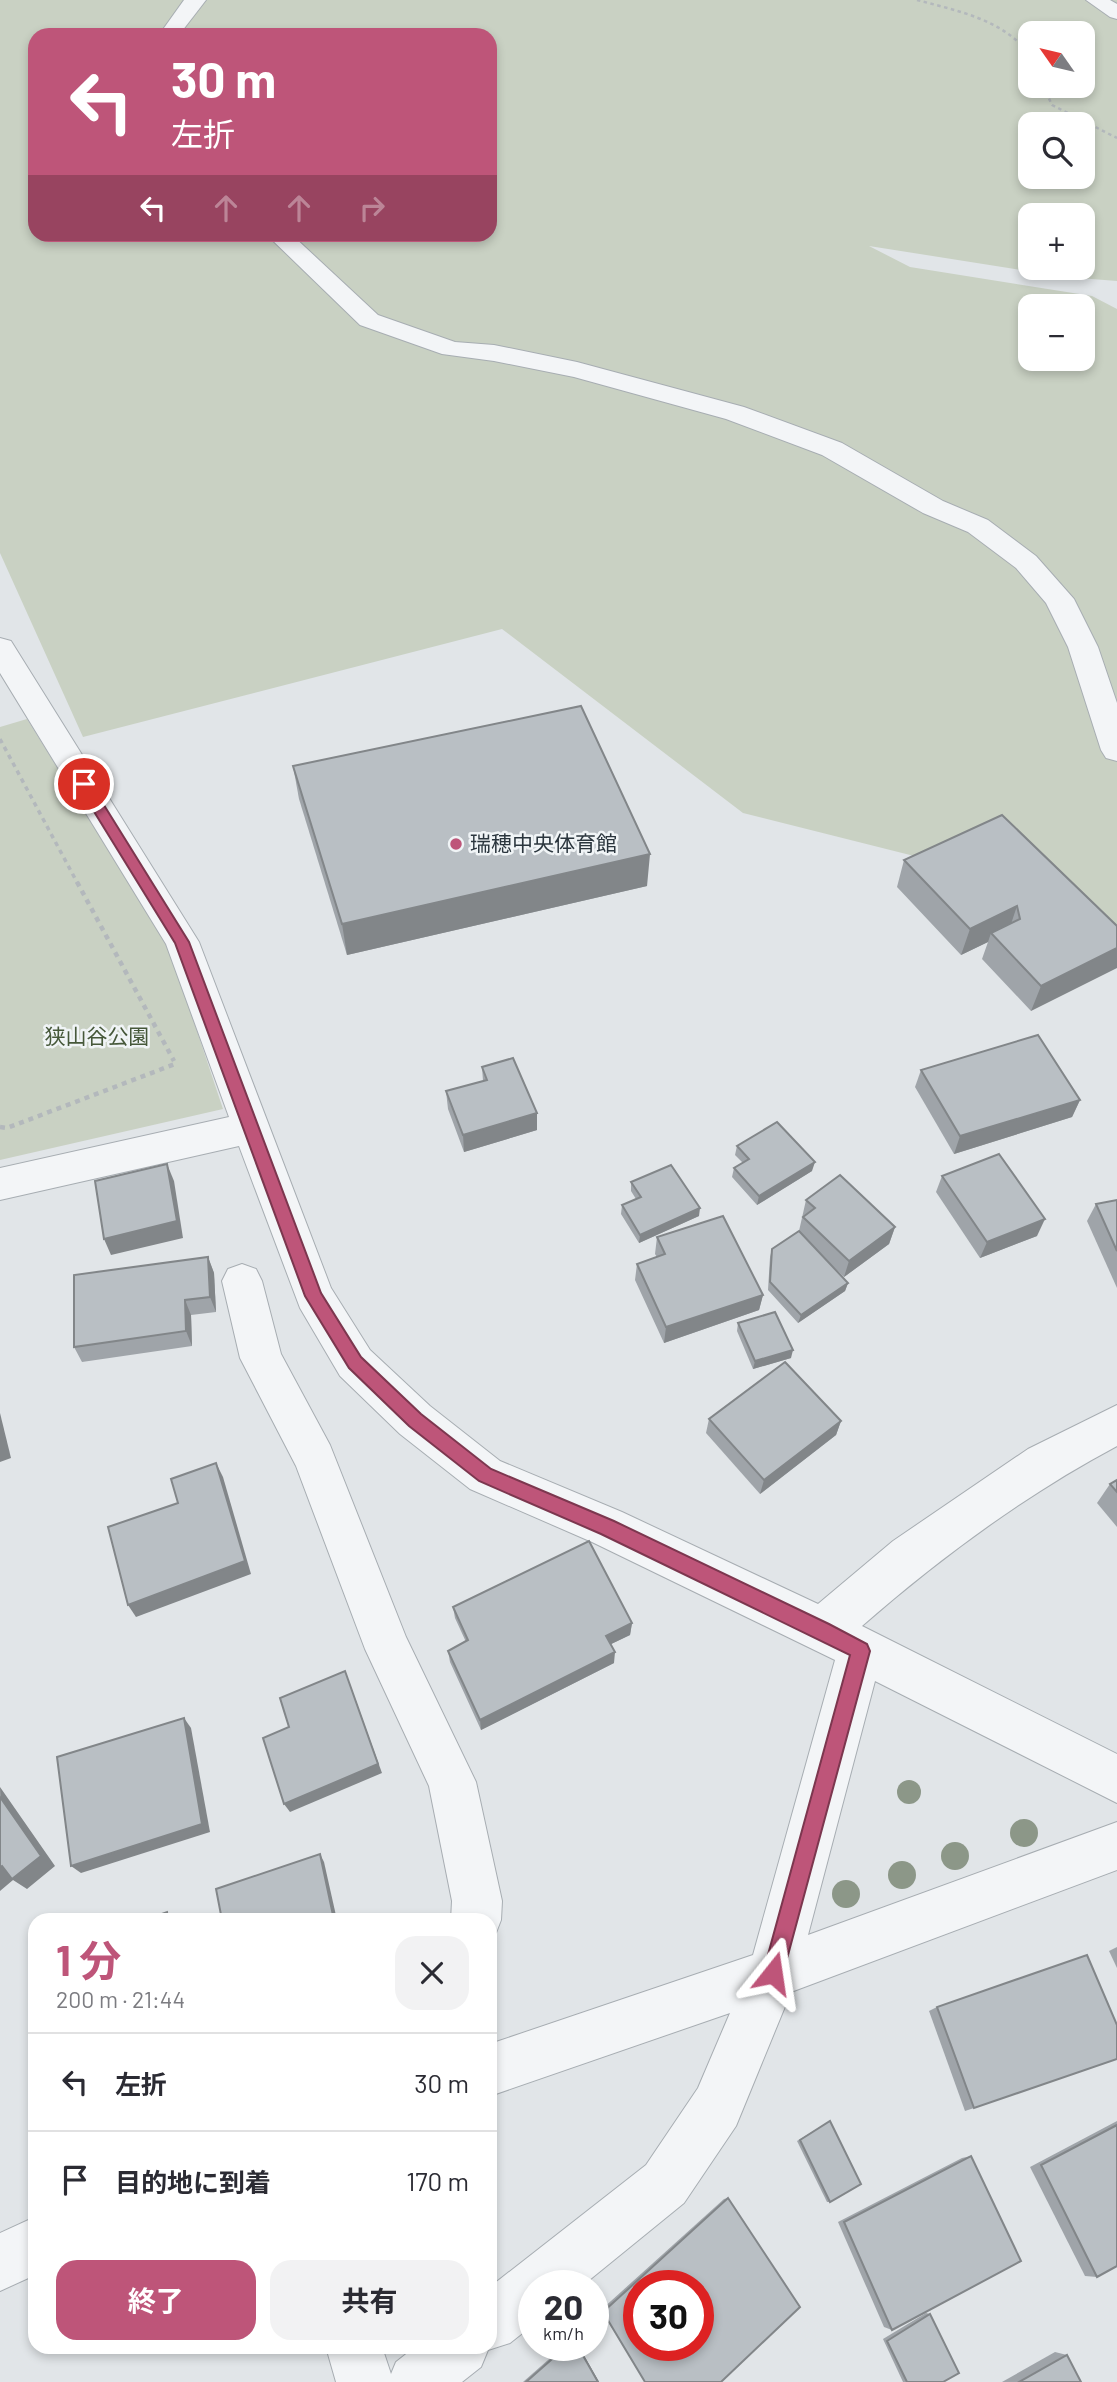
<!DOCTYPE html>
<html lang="ja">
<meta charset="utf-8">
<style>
body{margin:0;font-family:Barlow,"Noto Sans JP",sans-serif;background:#f2f2f3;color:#2b2b33;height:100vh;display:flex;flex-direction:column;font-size:26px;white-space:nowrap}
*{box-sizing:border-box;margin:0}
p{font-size:23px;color:#7c7c81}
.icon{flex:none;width:38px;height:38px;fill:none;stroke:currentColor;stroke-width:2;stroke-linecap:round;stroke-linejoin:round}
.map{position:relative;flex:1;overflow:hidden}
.sheet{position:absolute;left:28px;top:1913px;width:469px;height:441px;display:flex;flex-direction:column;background:#fff;border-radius:21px;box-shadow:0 4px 10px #0003}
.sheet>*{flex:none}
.top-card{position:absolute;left:28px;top:28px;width:469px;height:214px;border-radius:21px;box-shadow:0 4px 10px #0003;background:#be5579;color:#fff;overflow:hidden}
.needle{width:46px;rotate:304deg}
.controls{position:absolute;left:1018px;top:21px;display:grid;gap:14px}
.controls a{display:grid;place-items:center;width:77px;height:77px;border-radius:14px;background:#fff;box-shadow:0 4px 10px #0003;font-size:35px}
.speed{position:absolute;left:518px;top:2270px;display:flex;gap:14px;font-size:35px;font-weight:700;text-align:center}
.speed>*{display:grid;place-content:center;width:91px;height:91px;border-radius:50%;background:#fff;box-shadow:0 4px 10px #0003;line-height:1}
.speed small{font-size:18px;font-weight:400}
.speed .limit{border:10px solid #d22;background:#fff;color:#111}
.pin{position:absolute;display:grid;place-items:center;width:60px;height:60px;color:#fff;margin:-30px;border:4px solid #fff;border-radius:50%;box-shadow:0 2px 7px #0007}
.me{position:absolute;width:77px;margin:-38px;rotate:15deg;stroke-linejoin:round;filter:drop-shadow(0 0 5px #0008)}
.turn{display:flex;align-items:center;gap:24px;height:147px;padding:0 28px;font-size:32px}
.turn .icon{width:91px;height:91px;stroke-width:2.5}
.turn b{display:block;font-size:49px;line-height:60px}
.lanes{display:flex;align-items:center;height:66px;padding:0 28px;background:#0003;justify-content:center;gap:35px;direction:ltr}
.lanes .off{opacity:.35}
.round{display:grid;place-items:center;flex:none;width:74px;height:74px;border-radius:21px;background:#f2f2f3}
.headline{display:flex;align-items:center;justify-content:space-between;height:119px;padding:0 28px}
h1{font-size:42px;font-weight:700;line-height:52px;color:#be5579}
.button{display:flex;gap:14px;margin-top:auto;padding:14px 28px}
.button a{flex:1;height:80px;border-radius:21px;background:#be5579;color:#fff;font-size:28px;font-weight:700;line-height:80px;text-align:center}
.button a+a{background:#f2f2f3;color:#2b2b33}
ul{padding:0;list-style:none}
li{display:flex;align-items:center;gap:21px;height:98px;padding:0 28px;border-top:2px solid #e1e1e2}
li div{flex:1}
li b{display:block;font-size:26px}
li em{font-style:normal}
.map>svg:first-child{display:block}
</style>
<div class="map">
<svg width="1117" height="2382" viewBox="0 0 1117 2382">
<rect width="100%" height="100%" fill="#e1e5e8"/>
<g fill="#c9d1c3" fill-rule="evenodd">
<path d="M0,0H1117V281L1066,277L869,246L910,267L1092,296L1117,309V955L930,860L743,813L502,629L83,737L0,553ZM1031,33H1083V86H1031ZM35,35H490V234H35ZM1031,124H1083V177H1031ZM1031,215H1083V268H1031ZM1031,306H1083V359H1031Z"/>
<path d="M27,719L169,947L223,1109L0,1160V727Z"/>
</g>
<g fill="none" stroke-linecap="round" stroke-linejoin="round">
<defs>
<g id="minor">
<path d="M184,0H206L179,35H159Z"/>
<path d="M1086,0H1110L1117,4V19L1110,17Z"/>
<path d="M266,234H291L378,315L455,342L494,345L577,362L744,407L842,443L943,501L988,520L1036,556L1074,599L1098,647L1117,703V761L1106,758L1101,750L1068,647L1046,603L1016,568L968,532L923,513L822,455L726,419L574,377L494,361L442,354L360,325Z"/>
<path d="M0,638L11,641L199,942L331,1288L370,1350L430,1406L500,1461L622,1512L818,1604L893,1541L1028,1449L1117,1405V1446C1025,1495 941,1557 862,1626L1117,1754V1803L875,1681L808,1935L1117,1822V1870L791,1992L736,2126L684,2203L582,2286H534V2324L510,2343L488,2350L481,2367L462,2382H336L326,2347H382L391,2374L396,2362L415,2347H490V2287L646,2165L698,2088L730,2013L490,2096V2044L753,1955L835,1660L592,1542L470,1489L400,1434L340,1376L300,1308L239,1146L0,1200V1168L229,1117L166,944L0,673Z"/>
<path d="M242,1264L256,1269L262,1281L281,1354L330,1445L406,1637L476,1782L502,1901L501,1920L494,1938L490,1939V1920H451L452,1901L429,1786L365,1649L296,1466L240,1358L222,1281L228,1269Z"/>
<path d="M35,2217V2275L0,2291V2233Z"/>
</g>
</defs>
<use href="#minor" stroke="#a7adb2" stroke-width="2"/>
<g stroke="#b3b8bc" stroke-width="2.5" stroke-dasharray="3.5 3.5" stroke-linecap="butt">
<path d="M917,0C958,11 1006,20 1031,57"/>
<path d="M1043,86L1052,105L1117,138"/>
</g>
<path stroke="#b3b8bc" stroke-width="3.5" stroke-dasharray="4.5 4.5" stroke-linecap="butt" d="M0,739L78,884"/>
<g stroke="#b3b8bc" stroke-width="4.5" stroke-dasharray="5 5" stroke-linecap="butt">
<path d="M77,882L174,1061"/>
<path d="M0,1127L7,1128L175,1064"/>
</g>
<use href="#minor" fill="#f3f5f7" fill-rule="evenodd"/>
</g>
<g fill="#8c9788">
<circle cx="909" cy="1792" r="12"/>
<circle cx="1024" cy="1833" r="14"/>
<circle cx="955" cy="1856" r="14"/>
<circle cx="902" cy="1875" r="14"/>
<circle cx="846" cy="1894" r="14"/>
</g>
<g fill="#9fa4a9">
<path d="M293,766L647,886L347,955L299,799Z"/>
<path d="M904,860L1117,926L1031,1011L982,959L988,942L961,955L897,887Z"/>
<path d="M482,1067L537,1130L464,1152L448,1109L446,1091L483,1081Z"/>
<path d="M921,1070L1080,1100L1072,1117L954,1154L915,1087Z"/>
<path d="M737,1146L812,1171L757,1205L732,1177L734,1168L743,1163L735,1155Z"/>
<path d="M942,1176L1037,1236L980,1258L936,1192Z"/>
<path d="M631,1182L699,1216L639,1243L621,1214L622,1205L636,1199L631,1191Z"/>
<path d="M806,1200L895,1227L889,1244L844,1277L821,1255L848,1283L845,1291L798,1323L768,1290L770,1257L772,1249L799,1231Z"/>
<path d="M1117,1200V1288L1087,1221L1096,1204Z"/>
<path d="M657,1237L763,1295L759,1310L664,1343L635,1280L637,1264L657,1257L655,1254Z"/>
<path d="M208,1257L214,1273L216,1312L191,1315L192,1346L82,1362L74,1347Z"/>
<path d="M738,1323L791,1358L753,1369L737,1331Z"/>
<path d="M709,1419L841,1421L836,1435L760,1494L706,1433Z"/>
<path d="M1117,1480V1527L1097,1503L1110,1484Z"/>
<path d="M453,1607L632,1623L630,1635L611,1644L614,1663L481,1730L450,1662L448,1651L466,1642L455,1618Z"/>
<path d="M1117,1947V1968L1109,1951Z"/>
<path d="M937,2007L974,2108L965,2111L929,2011Z"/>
<path d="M830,2121V2202H827L797,2141Z"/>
<path d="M1117,2121V2266L1097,2277L1085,2276L1030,2167Z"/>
<path d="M971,2156L892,2330L884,2327L838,2222L962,2158Z"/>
<path d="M728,2198L645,2382L601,2310L724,2199Z"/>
<path d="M926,2313L930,2314L943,2382H903L883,2339Z"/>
<path d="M565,2345H578L599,2382H523Z"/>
<path d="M1055,2352L1067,2355L1081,2382H1002Z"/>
</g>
<g fill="#828689">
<path d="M650,854L647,886L347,955L342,924Z"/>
<path d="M1017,906L1008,933H991L988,942L961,955L970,929Z"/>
<path d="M1117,948V968L1031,1011L1041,986Z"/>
<path d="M1080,1100L1072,1117L954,1154L960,1136Z"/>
<path d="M537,1113V1130L464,1152L463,1135Z"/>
<path d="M815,1162L812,1171L757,1205L759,1196Z"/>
<path d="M167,1164L174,1181L183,1238L111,1255L104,1239Z"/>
<path d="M700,1208L699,1216L639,1243L640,1235Z"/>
<path d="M1045,1219L1037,1236L980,1258L987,1242Z"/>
<path d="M895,1227L889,1244L844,1277L849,1261Z"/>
<path d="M208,1257L214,1273L216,1312L210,1297Z"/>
<path d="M848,1283L845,1291L798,1323L801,1315Z"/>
<path d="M763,1295L759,1310L664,1343L666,1327Z"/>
<path d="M185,1300L191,1315L192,1346L186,1331Z"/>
<path d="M793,1350L791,1358L753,1369L755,1361Z"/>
<path d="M0,1413L11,1458L0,1462Z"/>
<path d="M841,1421L836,1435L760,1494L764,1480Z"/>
<path d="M216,1463L223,1477L251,1574L136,1617L128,1605Z"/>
<path d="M632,1623L630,1635L605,1647L606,1636Z"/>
<path d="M615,1652L614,1663L481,1730L480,1720Z"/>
<path d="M345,1671L382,1773L290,1812L284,1804Z"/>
<path d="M184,1718L191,1728L210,1832L81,1873L71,1866Z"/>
<path d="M0,1787L55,1866L27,1889L13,1880L0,1891V1867L2,1866Z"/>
<path d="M320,1854L324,1862L337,1920H334Z"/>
<path d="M167,1912L175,1918V1920H168Z"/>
<path d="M577,2345H578L599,2382H598Z"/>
</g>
<g fill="#b9bfc4" stroke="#828689" stroke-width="2" fill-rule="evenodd">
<path d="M581,706L650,854L342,924L293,766Z"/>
<path d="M1002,815L1117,926V948L1041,986L991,933L1020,919L1017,906L970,929L904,860Z"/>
<path d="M1038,1035L1080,1100L960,1136L921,1070Z"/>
<path d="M513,1058L537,1113L463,1135L446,1091L487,1080L482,1067Z"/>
<path d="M777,1122L815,1162L759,1196L734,1168L749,1159L737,1146Z"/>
<path d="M999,1154L1045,1219L987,1242L942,1176Z"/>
<path d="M167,1164L177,1221L104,1239L95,1181Z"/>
<path d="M671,1165L700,1208L640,1235L622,1205L641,1197L631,1182Z"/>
<path d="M840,1175L895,1227L849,1261L803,1217L815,1208L806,1200Z"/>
<path d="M1117,1200V1251L1096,1204Z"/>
<path d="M723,1216L763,1295L666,1327L637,1264L665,1254L657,1237Z"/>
<path d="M799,1231L848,1283L801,1315L770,1282L772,1249Z"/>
<path d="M208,1257L210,1297L185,1300L186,1331L74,1347V1275Z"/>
<path d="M775,1312L793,1350L755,1361L738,1323Z"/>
<path d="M785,1362L841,1421L764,1480L709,1419Z"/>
<path d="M216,1463L245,1561L128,1605L108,1527L178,1503L171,1479Z"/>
<path d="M1117,1480V1492L1110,1484Z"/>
<path d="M589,1541L632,1623L606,1636L615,1652L480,1720L448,1651L468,1640L453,1607Z"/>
<path d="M345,1671L378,1764L284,1804L263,1738L289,1727L280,1698Z"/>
<path d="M184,1718L202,1824L71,1866L57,1757Z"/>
<path d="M0,1797L41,1856L12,1879L2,1866L0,1867Z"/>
<path d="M320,1854L334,1920H222L216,1889Z"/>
<path d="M167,1912L168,1920H145Z"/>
<path d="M1087,1955L1117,2025V2059L974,2108L937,2007Z"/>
<path d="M830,2121L861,2184L830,2202L800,2140Z"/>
<path d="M1117,2125V2266L1097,2277L1041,2165Z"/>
<path d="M971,2156L1021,2261L892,2330L844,2222Z"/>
<path d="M728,2198L800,2307L721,2382H645L603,2312ZM639,2286H698V2345H639Z"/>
<path d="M930,2314L959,2373L943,2382H907L887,2341Z"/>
<path d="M568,2345H577L598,2382H526Z"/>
<path d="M1067,2355L1081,2382H1019Z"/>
</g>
<path fill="#be5579" stroke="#7c374f" stroke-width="2" d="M84,779L89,781L189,942L321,1293L361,1357L421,1414L491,1469L614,1521L829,1624L867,1644L870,1651L781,1981L773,1984L766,1981L763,1973L850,1655L601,1534L479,1481L409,1426L349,1368L305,1296L175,943L77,784Z"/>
<circle fill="#be5579" stroke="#f0f4f6" stroke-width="2.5" cx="456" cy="844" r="7"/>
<g text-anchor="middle" stroke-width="5" stroke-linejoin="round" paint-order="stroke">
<g font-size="21" fill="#2b363e" stroke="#f0f4f6" text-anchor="start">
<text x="470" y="851">瑞穂中央体育館</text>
</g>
<g font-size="21" fill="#46583a" stroke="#f0f4f6">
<text x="97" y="1044">狭山谷公園</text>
</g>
</g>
</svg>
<div class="controls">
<a><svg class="needle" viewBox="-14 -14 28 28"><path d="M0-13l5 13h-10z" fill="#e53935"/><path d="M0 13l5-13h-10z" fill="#7c7c81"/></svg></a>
<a><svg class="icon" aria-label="search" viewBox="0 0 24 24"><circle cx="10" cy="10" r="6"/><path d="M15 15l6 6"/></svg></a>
<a>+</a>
<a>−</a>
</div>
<div class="speed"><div>20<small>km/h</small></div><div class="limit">30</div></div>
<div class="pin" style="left:84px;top:784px;background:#d93025"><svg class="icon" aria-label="arrive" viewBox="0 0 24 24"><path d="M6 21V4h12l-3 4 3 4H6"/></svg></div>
<svg class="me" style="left:773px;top:1973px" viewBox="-20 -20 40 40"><path d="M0-17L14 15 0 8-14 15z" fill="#be5579" stroke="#fff" stroke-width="4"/></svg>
<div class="top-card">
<div class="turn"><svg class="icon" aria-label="left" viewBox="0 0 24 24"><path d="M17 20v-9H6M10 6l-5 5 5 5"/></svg><div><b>30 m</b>左折</div></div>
<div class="lanes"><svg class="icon" aria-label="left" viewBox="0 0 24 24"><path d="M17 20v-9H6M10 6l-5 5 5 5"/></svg><svg class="icon off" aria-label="ahead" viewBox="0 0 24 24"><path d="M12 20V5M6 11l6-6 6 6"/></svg><svg class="icon off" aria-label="ahead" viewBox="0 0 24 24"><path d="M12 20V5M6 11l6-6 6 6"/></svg><svg class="icon off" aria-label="right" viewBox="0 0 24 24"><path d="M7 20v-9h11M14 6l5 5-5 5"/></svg></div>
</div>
<section class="sheet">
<div class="headline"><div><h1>1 分</h1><p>200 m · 21:44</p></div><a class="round"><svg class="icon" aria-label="close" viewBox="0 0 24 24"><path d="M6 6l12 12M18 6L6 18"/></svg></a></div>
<ul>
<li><svg class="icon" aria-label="left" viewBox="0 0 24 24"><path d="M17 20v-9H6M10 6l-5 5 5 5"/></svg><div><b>左折</b></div><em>30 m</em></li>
<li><svg class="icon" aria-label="arrive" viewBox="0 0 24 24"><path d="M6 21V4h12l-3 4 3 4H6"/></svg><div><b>目的地に到着</b></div><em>170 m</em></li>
</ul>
<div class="button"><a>終了</a><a>共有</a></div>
</section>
</div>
